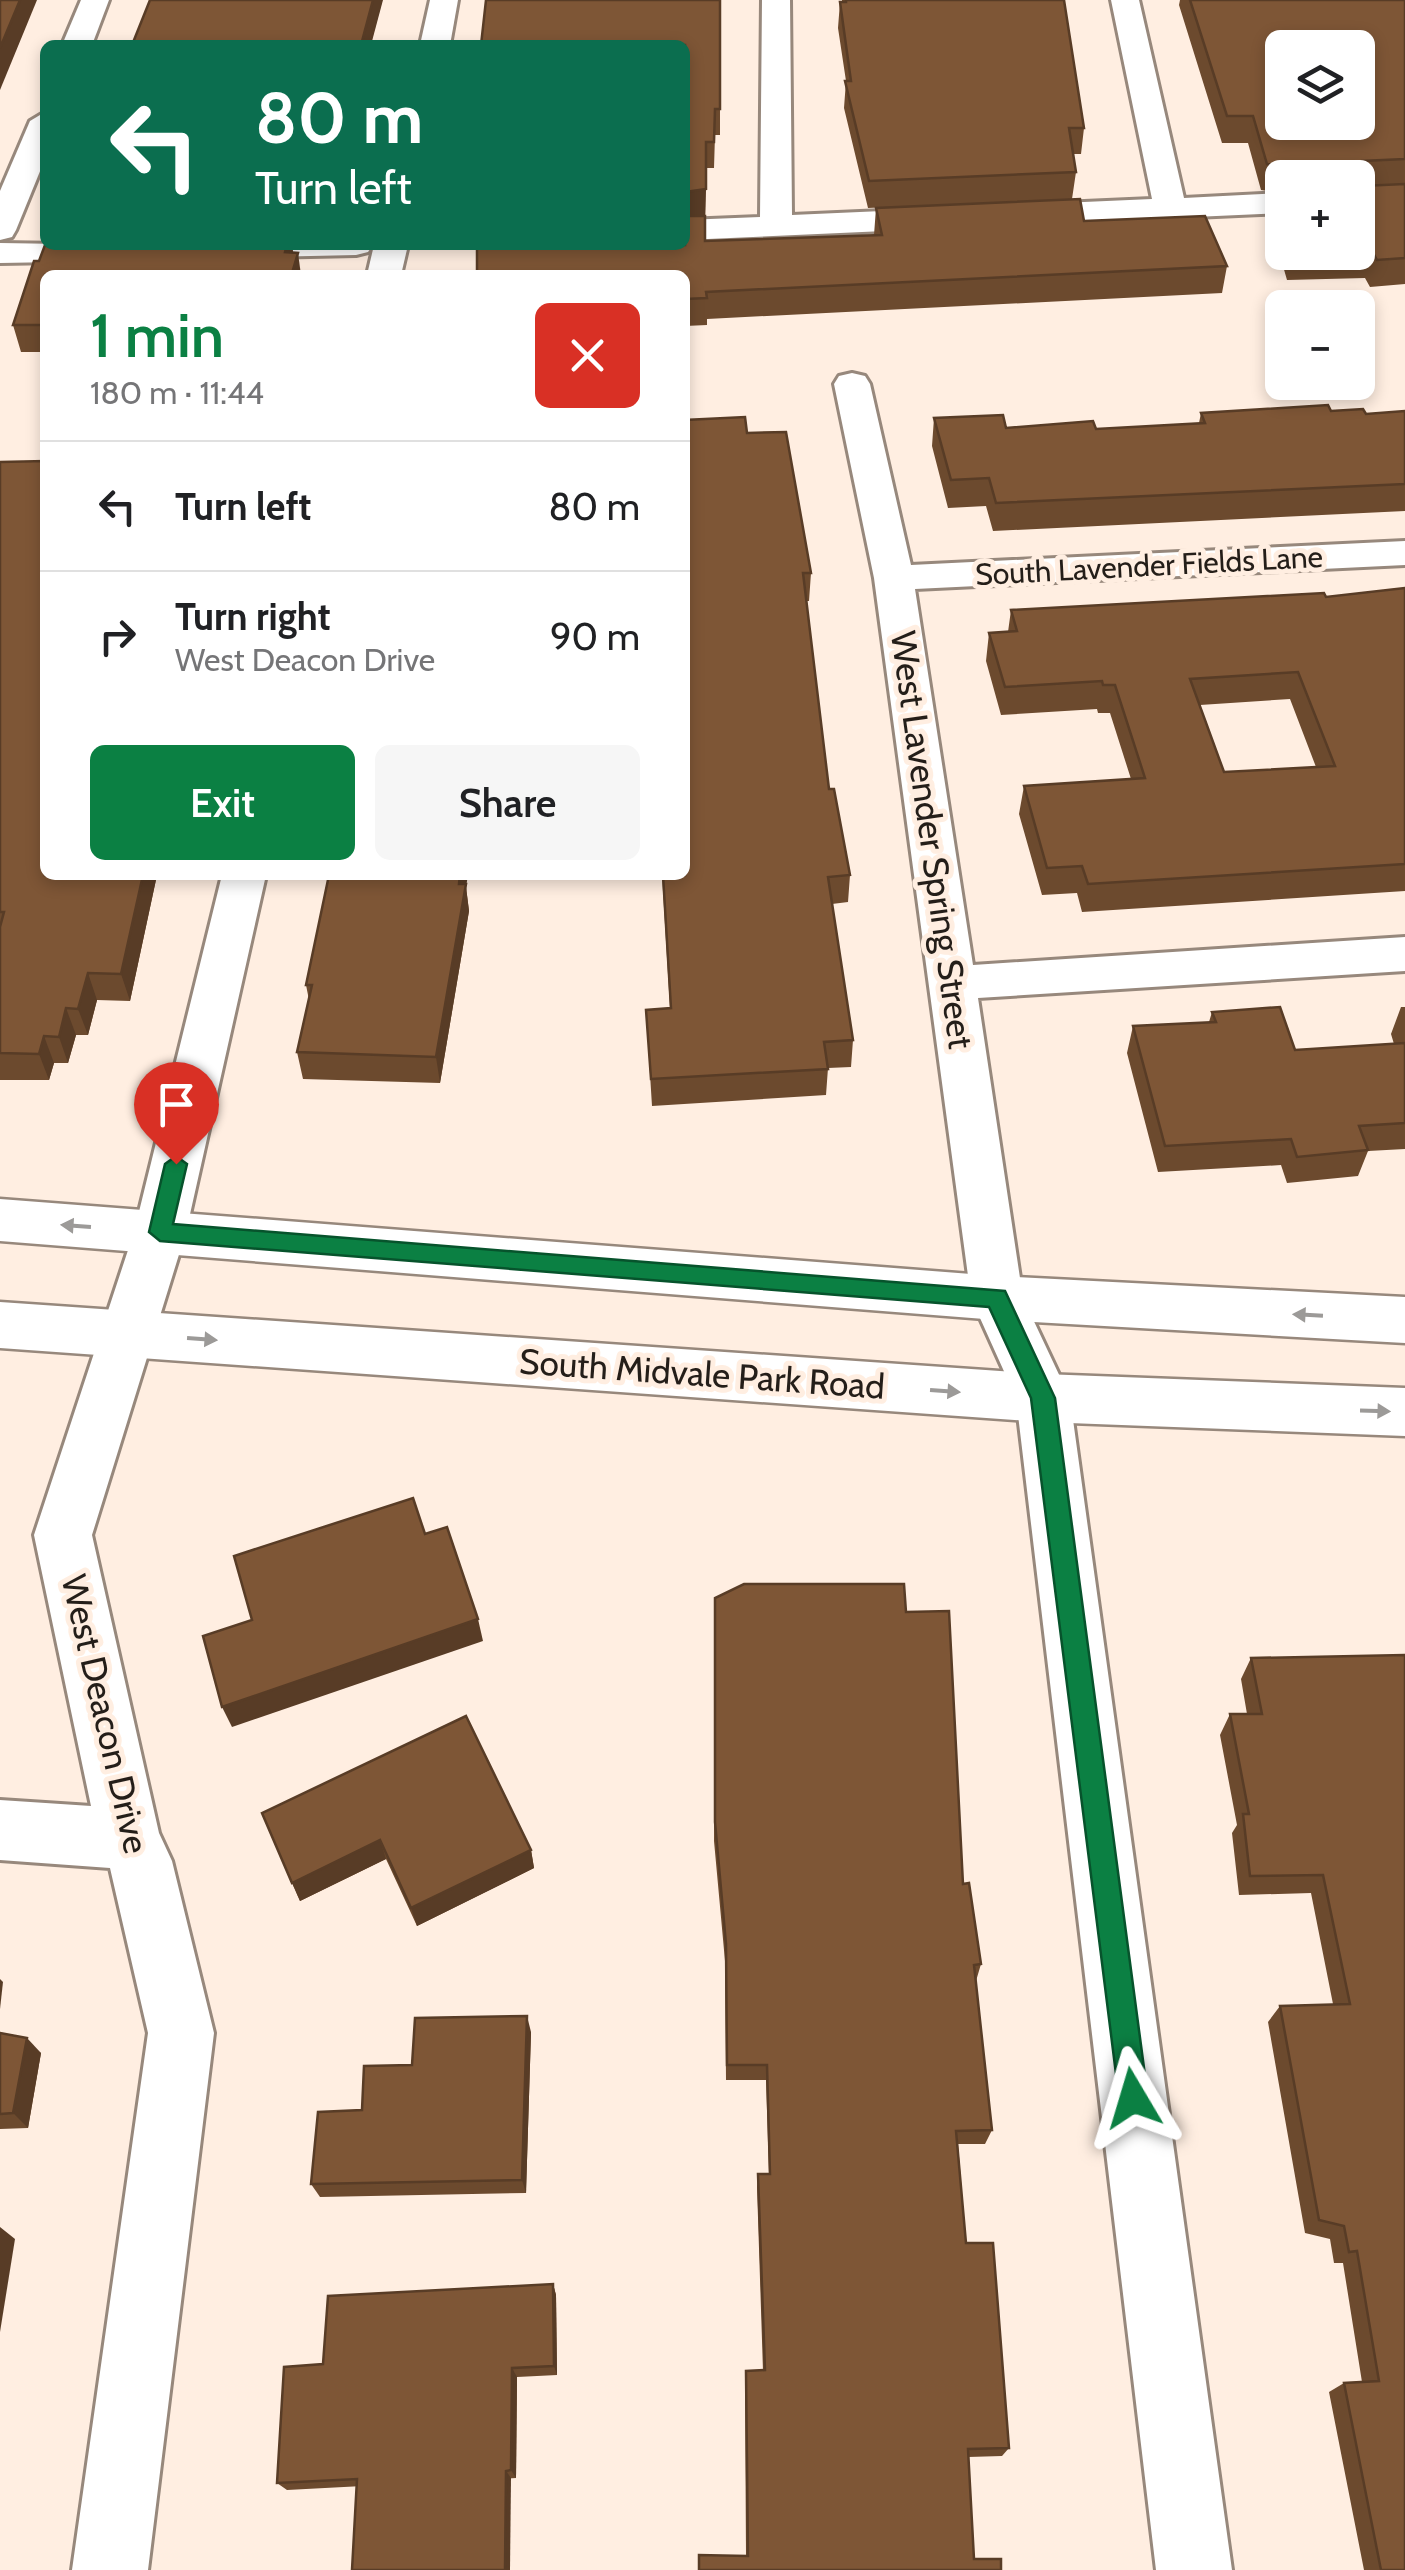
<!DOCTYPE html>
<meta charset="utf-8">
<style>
body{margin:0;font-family:Cabin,sans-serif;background:#f6f6f6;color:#202124;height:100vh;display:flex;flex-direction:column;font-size:38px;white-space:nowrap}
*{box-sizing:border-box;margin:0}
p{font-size:32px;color:#757577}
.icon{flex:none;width:55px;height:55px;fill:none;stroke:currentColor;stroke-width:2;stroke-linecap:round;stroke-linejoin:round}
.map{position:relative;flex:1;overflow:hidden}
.details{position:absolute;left:40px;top:270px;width:650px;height:610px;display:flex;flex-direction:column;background:#fff;border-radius:15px;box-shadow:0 5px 15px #0003}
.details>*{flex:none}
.guide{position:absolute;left:40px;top:40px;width:650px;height:210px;border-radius:15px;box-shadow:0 5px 15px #0003;background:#0b6e4f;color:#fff;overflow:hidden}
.fabs{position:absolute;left:1265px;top:30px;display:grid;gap:20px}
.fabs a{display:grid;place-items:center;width:110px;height:110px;border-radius:15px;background:#fff;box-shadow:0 5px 15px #0003;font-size:50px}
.pin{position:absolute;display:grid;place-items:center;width:85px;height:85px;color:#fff;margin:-102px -42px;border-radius:50% 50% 50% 0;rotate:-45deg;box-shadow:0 0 10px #0007}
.pin .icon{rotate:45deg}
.me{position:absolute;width:110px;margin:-55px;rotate:353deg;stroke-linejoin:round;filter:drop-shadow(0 0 8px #0008)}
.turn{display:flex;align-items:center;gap:35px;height:210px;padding:0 50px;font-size:45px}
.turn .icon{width:130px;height:130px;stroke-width:2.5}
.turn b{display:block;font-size:70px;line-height:85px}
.round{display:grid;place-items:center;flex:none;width:105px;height:105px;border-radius:15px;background:#f6f6f6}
.head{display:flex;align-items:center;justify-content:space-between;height:170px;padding:0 50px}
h1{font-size:60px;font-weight:600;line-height:75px;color:#0b8043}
.primary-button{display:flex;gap:20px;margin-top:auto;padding:20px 50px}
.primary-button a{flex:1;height:115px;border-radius:15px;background:#0b8043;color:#fff;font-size:40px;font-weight:600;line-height:115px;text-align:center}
.primary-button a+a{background:#f6f6f6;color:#202124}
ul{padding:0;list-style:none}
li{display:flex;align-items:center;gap:30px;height:130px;padding:0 50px;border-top:2px solid #e0e0e0}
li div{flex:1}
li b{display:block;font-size:38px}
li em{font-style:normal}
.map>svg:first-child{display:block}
</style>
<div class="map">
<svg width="1405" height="2570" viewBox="0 0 1405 2570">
<rect width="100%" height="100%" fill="#ffeee1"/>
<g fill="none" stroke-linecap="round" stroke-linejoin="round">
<defs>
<g id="minor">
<path d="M81,0H109L92,45H62Z"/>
<path d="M430,0H458L450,45H420Z"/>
<path d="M762,0H790L792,215L1152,199L1111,0H1139L1184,198L1282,193V213L685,240V220L760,217Z"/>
<path d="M45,112V159L16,230L12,237L0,240V191L30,121Z"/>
<path d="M0,243L126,245L130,251L125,258L113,261L0,263Z"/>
<path d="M206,245H373L368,252L356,255L221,258L209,255Z"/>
<path d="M374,245H408L401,275H367Z"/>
<path d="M852,373L865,376L870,384L911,565L1405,541V565L915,589L973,965L1405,937V971L978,998L1023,1298L1070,1398L1232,2570H1156L1016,1398L971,1298L874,578L834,384L839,376Z"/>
<path d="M222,875H266L186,1232L92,1535L159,1833L172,1861L214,2033L148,2570H72L148,2033L110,1868L0,1860V1800L91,1806L34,1535L134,1232Z"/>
</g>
<g id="secondary">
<path d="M0,1199L997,1276L1405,1297V1343L997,1320L0,1241Z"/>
<path d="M0,1302L1043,1374L1405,1388V1436L1043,1422L0,1348Z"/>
</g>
</defs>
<use href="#minor" stroke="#97887c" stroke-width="6"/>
<use href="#secondary" stroke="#97887c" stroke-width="5"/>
<use href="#minor" fill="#fff" fill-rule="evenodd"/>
<use href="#secondary" fill="#fff" fill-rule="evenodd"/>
</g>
<g fill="#6c4a2e" fill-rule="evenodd">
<path d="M720,0V135H715L714,168H706L705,241L874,235L876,208L1084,221L1227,266L1222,293L707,319V325L685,326V245Z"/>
<path d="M842,0H1064L1084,128L1081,154H1073L1076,172L1072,199L868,208L844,108L846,81L838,28L840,2H842Z"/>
<path d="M1180,0H1405V284L1370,287L1365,278L1287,280L1269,217L1275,192L1261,190L1248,143H1222L1179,5ZM1282,178H1358V252H1282Z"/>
<path d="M45,245H292L293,253L45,275V352H21L13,325Z"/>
<path d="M1331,411L1366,414L1405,411V511L993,531L986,506L948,508L932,446L934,418L1006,428L1096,429L1199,423L1201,413Z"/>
<path d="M747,433L811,573L809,601H806L829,789L850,875L848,902L832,904L853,1040L851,1067L828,1068L826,1095L652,1106L646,1010L670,1008L662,875H685Z"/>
<path d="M0,462L45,875H157L130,1001L97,1000L88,1035H76L68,1063H54L49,1080H0Z"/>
<path d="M1405,588V891L1082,912L1077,893L1042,895L1019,814L1024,786L1131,779L1110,713H1098L1097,709L1001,715L986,661L989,633L1008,632L1011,610L1326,597ZM1290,699L1316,767L1224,772L1200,705Z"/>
<path d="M466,887L469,911L440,1083L303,1079L297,1052L309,1000L306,985Z"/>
<path d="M1401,1007H1405V1149L1368,1151L1358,1176L1287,1183L1281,1165L1158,1172L1127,1053L1133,1026L1209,1022L1212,1012L1295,1050L1394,1044L1391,1034Z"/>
<path d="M715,1598L906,1612L963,1884L981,1964L976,1981L992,2130L985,2144H958L966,2243L1009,2448L1002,2456L968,2457L746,2556L745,2380L746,2371H763L757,2187L758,2174H769L766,2080H726L725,1961L714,1841Z"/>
<path d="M1405,1655V2570H1364L1329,2392L1344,2383L1362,2382L1343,2263H1334L1330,2239L1305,2233L1268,2022L1280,2006L1333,2004L1311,1893L1239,1895L1232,1833L1237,1825L1220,1735L1230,1714H1247L1241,1679L1251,1658Z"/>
<path d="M262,1813L531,1850L534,1868L417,1926L386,1859L300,1901Z"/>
<path d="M531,2032L526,2193L320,2197L311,2184L362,2110L412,2065Z"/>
<path d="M0,2033L41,2053L28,2128L0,2129Z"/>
<path d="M553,2284L556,2295L557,2375L517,2377L516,2478L287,2490L277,2483L323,2364Z"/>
</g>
<g fill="#583c26">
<path d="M20,0H37L0,90V48Z"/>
<path d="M373,0H383L371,45H361Z"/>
<path d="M706,189L705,215L685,219V192Z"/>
<path d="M287,245H292L294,260L285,252Z"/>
<path d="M298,253L301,275L292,273Z"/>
<path d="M143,875H157L130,1001L121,974Z"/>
<path d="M460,875H468L466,887L469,911L440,1083L436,1057Z"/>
<path d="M88,973L97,1000L88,1035L78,1009Z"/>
<path d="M66,1008L76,1035L68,1063L59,1037Z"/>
<path d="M44,1036L54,1063L49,1080L39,1054Z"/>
<path d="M478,1619L483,1641L232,1727L222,1707Z"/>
<path d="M380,1840L386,1859L300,1901L292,1883Z"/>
<path d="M531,1850L534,1868L417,1926L411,1908Z"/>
<path d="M0,1979L3,1982L0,2009Z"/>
<path d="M527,2016L531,2032L526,2193L522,2180Z"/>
<path d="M27,2038L41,2053L28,2128L13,2113Z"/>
<path d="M0,2227L15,2239L0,2332Z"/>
<path d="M553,2284L556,2295L557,2375L554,2366Z"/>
<path d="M512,2368L517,2377L516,2478L511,2470Z"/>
<path d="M506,2471L511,2478L510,2570H505Z"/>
</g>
<g fill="#7e5636" stroke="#583c26" stroke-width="2.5" fill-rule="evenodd">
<path d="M0,0H20L0,48Z"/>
<path d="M150,0H373L361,45H132Z"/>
<path d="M486,0H720V109H715L714,142H706V189L685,192V45H481Z"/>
<path d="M846,0H1064L1084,128H1069L1076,172L869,181L845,81H851L840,2H846Z"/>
<path d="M1190,0H1405V159L1362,161V186L1405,184V258L1377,260L1372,251H1358V178H1291L1292,166L1267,164L1253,116H1227ZM1282,48H1358V122H1282Z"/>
<path d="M1282,190V217L1275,191Z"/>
<path d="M1080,199L1084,221L1205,216L1227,266L706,292L707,298L685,299V275H477V245H685V216H705V241L882,235L876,208Z"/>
<path d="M45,245H287L285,252L298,253L292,273H303L302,275H45V325H13L34,261H39Z"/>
<path d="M1328,405L1331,411L1363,409L1366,414L1405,411V484L996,503L989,478L951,480L934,418L1003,415L1006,428L1093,421L1096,429L1205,423L1201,413Z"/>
<path d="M745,417L747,433L786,432L811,573H803L829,789H834L850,875L828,877L853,1040L824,1042L828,1069L651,1079L646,1010L671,1008L663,875H685V420Z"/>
<path d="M45,461V875H143L121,974L88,973L78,1009L66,1008L59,1037L44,1036L39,1054L0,1053V927L4,912H0V462Z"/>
<path d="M1405,588V864L1088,884L1082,866L1047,868L1024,786L1145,778L1115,685H1103L1102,681L1005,687L989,633L1017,631L1011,610L1324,593L1326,597ZM1298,672L1335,766L1224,772L1190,679Z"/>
<path d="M329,875H460L459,884H466L436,1057L297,1052L312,985H306Z"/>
<path d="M1280,1007L1295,1050L1405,1043V1123L1359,1126L1368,1150L1297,1157L1291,1139L1165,1146L1133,1026L1216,1022L1212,1012Z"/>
<path d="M413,1498L425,1534L447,1527L478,1619L222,1707L203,1636L252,1620L234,1556Z"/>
<path d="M744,1584H904L906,1612L949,1611L963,1884L969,1883L981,1964L974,1965L992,2130L956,2131L966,2243H993L1009,2448L968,2449L974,2559H1001V2570H699V2555L748,2556L746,2371L765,2370L758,2174H770L767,2065H727L726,1944L715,1822V1598Z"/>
<path d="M1405,1655V2570H1381L1344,2383L1379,2381L1357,2251L1349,2252L1344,2226L1319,2220L1280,2006L1350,2004L1323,1875L1250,1876L1243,1814H1249L1230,1714H1262L1251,1658Z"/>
<path d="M466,1716L531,1850L411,1908L380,1840L292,1883L262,1813Z"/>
<path d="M527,2016L522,2180L311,2184L318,2112L362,2110L364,2066L412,2065L415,2018Z"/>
<path d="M0,2033L27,2038L13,2113L0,2114Z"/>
<path d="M553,2284L554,2366L512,2368L511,2470L506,2471L505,2570H352L357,2479L277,2483L284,2367L323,2364L328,2296Z"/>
</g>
<defs><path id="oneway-solid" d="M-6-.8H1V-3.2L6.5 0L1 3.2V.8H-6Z" transform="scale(2.5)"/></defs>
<g fill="#9c9a98">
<use href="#oneway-solid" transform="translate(76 1226) rotate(-176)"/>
<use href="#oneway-solid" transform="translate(1308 1315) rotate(-177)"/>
<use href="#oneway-solid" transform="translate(202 1339) rotate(4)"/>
<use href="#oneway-solid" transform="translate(945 1391) rotate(4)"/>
<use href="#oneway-solid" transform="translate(1375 1411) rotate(2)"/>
</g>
<path fill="#0b8043" stroke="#07532c" stroke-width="2.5" d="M176,1156L187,1164L173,1224L1005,1291L1055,1398L1148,2098L1144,2108L1133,2113L1123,2108L1119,2098L1031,1398L989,1307L160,1241L149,1232L165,1164Z"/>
<g text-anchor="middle" stroke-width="10" stroke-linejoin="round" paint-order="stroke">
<g font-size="30" fill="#241e19" stroke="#ffeee1">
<text transform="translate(1149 566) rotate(-3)" y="10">South Lavender Fields Lane</text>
</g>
<g font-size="35" fill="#241e19" stroke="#ffeee1">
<text transform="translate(932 840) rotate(82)" y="12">West Lavender Spring Street</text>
<text transform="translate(702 1374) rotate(4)" y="12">South Midvale Park Road</text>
<text transform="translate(105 1714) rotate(77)" y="12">West Deacon Drive</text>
</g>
</g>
</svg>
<div class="fabs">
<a><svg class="icon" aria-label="layers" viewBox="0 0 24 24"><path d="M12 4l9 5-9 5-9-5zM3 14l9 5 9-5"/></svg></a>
<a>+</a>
<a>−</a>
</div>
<div class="pin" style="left:176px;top:1164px;background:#d93025"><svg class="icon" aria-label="arrive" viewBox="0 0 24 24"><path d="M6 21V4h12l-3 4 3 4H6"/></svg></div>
<svg class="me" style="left:1133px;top:2098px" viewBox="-20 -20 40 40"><path d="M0-17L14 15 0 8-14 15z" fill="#0b8043" stroke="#fff" stroke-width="4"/></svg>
<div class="guide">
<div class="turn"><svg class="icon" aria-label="left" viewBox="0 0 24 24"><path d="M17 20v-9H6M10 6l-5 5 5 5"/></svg><div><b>80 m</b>Turn left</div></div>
</div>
<section class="details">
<div class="head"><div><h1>1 min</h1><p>180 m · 11:44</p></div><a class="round" style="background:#d93025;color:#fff"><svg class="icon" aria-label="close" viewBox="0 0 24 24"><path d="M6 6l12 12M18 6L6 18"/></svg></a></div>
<ul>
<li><svg class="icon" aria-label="left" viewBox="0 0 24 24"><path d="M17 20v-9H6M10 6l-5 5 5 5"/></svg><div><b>Turn left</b></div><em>80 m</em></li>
<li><svg class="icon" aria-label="right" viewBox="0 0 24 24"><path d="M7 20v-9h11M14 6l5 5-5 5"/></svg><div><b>Turn right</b><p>West Deacon Drive</p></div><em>90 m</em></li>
</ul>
<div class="primary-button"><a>Exit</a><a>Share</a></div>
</section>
</div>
